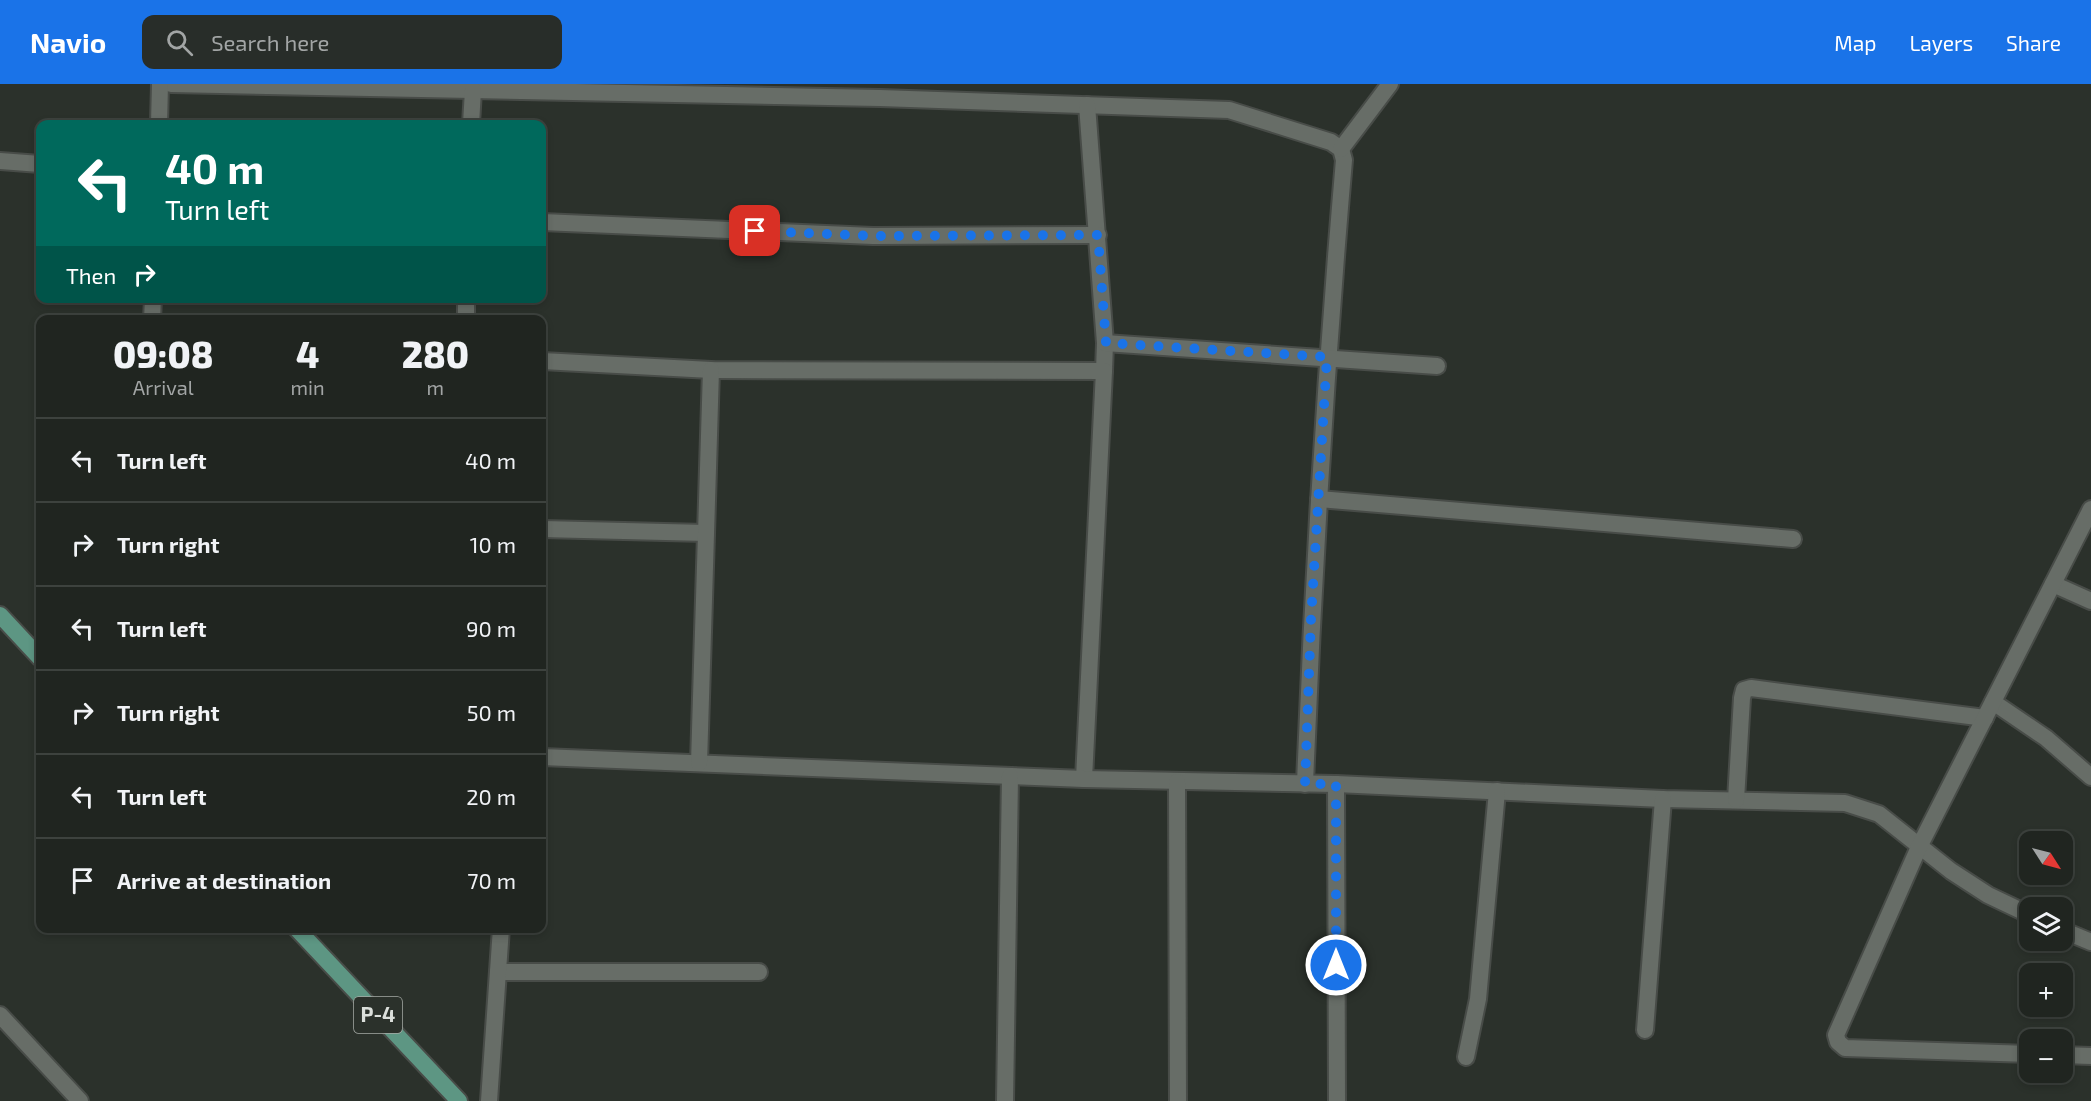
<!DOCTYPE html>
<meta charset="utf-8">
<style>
body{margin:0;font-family:"Exo 2",sans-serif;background:#282d29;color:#f1f3f6;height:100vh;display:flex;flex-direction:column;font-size:22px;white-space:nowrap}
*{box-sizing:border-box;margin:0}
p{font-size:20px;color:#a2a5a5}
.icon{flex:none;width:33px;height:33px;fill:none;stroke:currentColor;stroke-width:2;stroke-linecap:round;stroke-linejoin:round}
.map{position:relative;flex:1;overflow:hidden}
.drawer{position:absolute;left:36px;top:231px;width:510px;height:618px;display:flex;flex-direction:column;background:#202520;border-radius:12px;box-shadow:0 3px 9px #0003,0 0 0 2px #3d423e}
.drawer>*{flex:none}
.top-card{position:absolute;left:36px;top:36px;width:510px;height:183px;border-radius:12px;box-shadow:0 3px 9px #0003,0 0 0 2px #3d423e;background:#00695c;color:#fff;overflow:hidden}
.needle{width:39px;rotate:126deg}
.buttons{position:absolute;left:2019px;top:747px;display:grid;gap:12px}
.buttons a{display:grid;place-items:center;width:54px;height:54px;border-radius:12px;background:#202520;box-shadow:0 3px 9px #0003,0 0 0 2px #3d423e;font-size:30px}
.pin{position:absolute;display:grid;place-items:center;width:51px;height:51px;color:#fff;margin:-26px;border-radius:12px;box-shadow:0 3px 9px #0006}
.me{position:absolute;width:66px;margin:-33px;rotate:0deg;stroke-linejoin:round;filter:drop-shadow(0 0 4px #0008)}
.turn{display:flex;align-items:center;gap:21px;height:126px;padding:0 30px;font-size:27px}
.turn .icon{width:78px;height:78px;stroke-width:2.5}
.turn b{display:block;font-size:42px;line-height:51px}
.then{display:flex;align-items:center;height:57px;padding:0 30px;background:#0003;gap:12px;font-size:22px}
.eta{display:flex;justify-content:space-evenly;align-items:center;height:102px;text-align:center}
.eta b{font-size:36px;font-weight:800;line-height:42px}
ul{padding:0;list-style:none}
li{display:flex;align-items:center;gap:18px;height:84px;padding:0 30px;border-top:2px solid #3d423e}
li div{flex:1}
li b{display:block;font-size:22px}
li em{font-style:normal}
header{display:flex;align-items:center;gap:36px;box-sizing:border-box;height:84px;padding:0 30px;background:#1a73e8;color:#fff}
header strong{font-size:28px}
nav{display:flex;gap:33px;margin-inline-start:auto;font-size:21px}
.search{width:420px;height:54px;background:#282d29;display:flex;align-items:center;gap:15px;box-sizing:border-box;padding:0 21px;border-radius:12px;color:#a2a5a5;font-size:22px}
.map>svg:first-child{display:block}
</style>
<header>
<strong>Navio</strong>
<div class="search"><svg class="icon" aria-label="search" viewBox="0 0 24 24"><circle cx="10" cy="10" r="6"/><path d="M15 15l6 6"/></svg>Search here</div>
<nav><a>Map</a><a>Layers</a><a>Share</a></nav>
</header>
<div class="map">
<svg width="2091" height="1017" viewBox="0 0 2091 1017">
<rect width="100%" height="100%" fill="#2b312b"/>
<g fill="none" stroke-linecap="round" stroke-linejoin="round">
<defs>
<g id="minor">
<path d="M171,0L880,14L1229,26L1331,58L1341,65L1344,76C1326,284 1313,492 1305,700"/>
<path d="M1087,21L1105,259L1104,287"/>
<path d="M159,40L160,0"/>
<path d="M471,40L473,6"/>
<path d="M1341,65L1390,0"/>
<path d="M0,77L40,80"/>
<path d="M542,138L873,152L1098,151"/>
<path d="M152,236L153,214"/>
<path d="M466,236V214"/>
<path d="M1105,259L1437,282"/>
<path d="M542,277L711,286L1104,287L1084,695"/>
<path d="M1319,415L1793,455"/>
<path d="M542,445L706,449"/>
<path d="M2053,500L2091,517"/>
<path d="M1993,618L2046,654L2091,693"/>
<path d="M542,673L1084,695L1336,700L1663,715L1845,719L1879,730L1951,787L1988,811L2030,831"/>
<path d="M699,679L711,286"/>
<path d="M1177,698L1178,1017"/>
<path d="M1336,700L1337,1017"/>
<path d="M1736,716L1742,614L1744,606L1751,604L1985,634"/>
<path d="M2062,846L2091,858"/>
<path d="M498,888H759"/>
<path d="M0,931L80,1017"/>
<path d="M1645,946L1663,715"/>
<path d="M2030,970L1845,964L1838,958L1836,951L1919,763L2091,425"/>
<path d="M2062,971L2091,972"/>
<path d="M1466,973L1478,915L1497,707"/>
<path d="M489,1017L501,844"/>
<path d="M1005,1017L1010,692"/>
</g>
<g id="primary">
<path d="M0,531L40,574"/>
<path d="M296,844L459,1017"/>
</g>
</defs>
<use href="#minor" stroke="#484c48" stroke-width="20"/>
<use href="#primary" stroke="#484c48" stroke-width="20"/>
<use href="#minor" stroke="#676d67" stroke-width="16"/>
<use href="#primary" stroke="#5d9683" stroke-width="16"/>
</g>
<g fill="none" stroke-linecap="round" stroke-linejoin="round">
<path stroke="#1a73e8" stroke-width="10" stroke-dasharray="0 18" d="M755,147L873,152L1098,151L1106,259L1327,273L1311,535L1305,700H1336V881"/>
</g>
<g text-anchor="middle" stroke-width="6" stroke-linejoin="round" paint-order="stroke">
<rect fill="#2b312b" stroke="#a6aba6" stroke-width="1.5" x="354" y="913" width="48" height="36" rx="4.5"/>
<g font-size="21" font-weight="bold" fill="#dbdfdb">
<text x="378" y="938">P-4</text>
</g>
</g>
</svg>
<div class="buttons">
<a><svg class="needle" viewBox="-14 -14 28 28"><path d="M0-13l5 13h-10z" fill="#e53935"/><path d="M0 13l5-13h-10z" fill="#a2a5a5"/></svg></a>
<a><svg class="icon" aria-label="layers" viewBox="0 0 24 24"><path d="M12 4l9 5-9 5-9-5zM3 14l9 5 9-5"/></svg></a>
<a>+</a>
<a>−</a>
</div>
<div class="pin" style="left:755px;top:147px;background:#d93025"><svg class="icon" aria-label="arrive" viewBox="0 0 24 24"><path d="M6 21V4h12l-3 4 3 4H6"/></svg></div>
<svg class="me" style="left:1336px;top:881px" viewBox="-20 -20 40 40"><circle r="17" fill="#1a73e8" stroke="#fff" stroke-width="3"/><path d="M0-11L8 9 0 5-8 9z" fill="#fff"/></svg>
<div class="top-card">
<div class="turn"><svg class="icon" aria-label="left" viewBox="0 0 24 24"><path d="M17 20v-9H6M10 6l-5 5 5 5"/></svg><div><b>40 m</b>Turn left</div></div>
<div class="then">Then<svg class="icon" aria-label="right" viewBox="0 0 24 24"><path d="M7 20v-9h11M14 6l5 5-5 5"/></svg></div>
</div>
<section class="drawer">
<div class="eta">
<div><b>09:08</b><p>Arrival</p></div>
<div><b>4</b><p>min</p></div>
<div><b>280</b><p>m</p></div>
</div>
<ul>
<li><svg class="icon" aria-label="left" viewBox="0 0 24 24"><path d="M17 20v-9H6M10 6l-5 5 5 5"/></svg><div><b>Turn left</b></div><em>40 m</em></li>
<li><svg class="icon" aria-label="right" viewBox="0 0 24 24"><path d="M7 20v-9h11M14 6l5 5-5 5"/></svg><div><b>Turn right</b></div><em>10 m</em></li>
<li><svg class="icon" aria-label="left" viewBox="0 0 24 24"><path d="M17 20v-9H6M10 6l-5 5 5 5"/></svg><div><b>Turn left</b></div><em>90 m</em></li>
<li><svg class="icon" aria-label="right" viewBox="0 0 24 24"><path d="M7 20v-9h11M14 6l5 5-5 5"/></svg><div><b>Turn right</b></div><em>50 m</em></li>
<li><svg class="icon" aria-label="left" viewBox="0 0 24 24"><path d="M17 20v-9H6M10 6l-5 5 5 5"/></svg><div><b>Turn left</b></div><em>20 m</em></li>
<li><svg class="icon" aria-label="arrive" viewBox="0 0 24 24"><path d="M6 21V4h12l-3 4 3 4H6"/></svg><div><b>Arrive at destination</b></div><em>70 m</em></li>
</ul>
</section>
</div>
